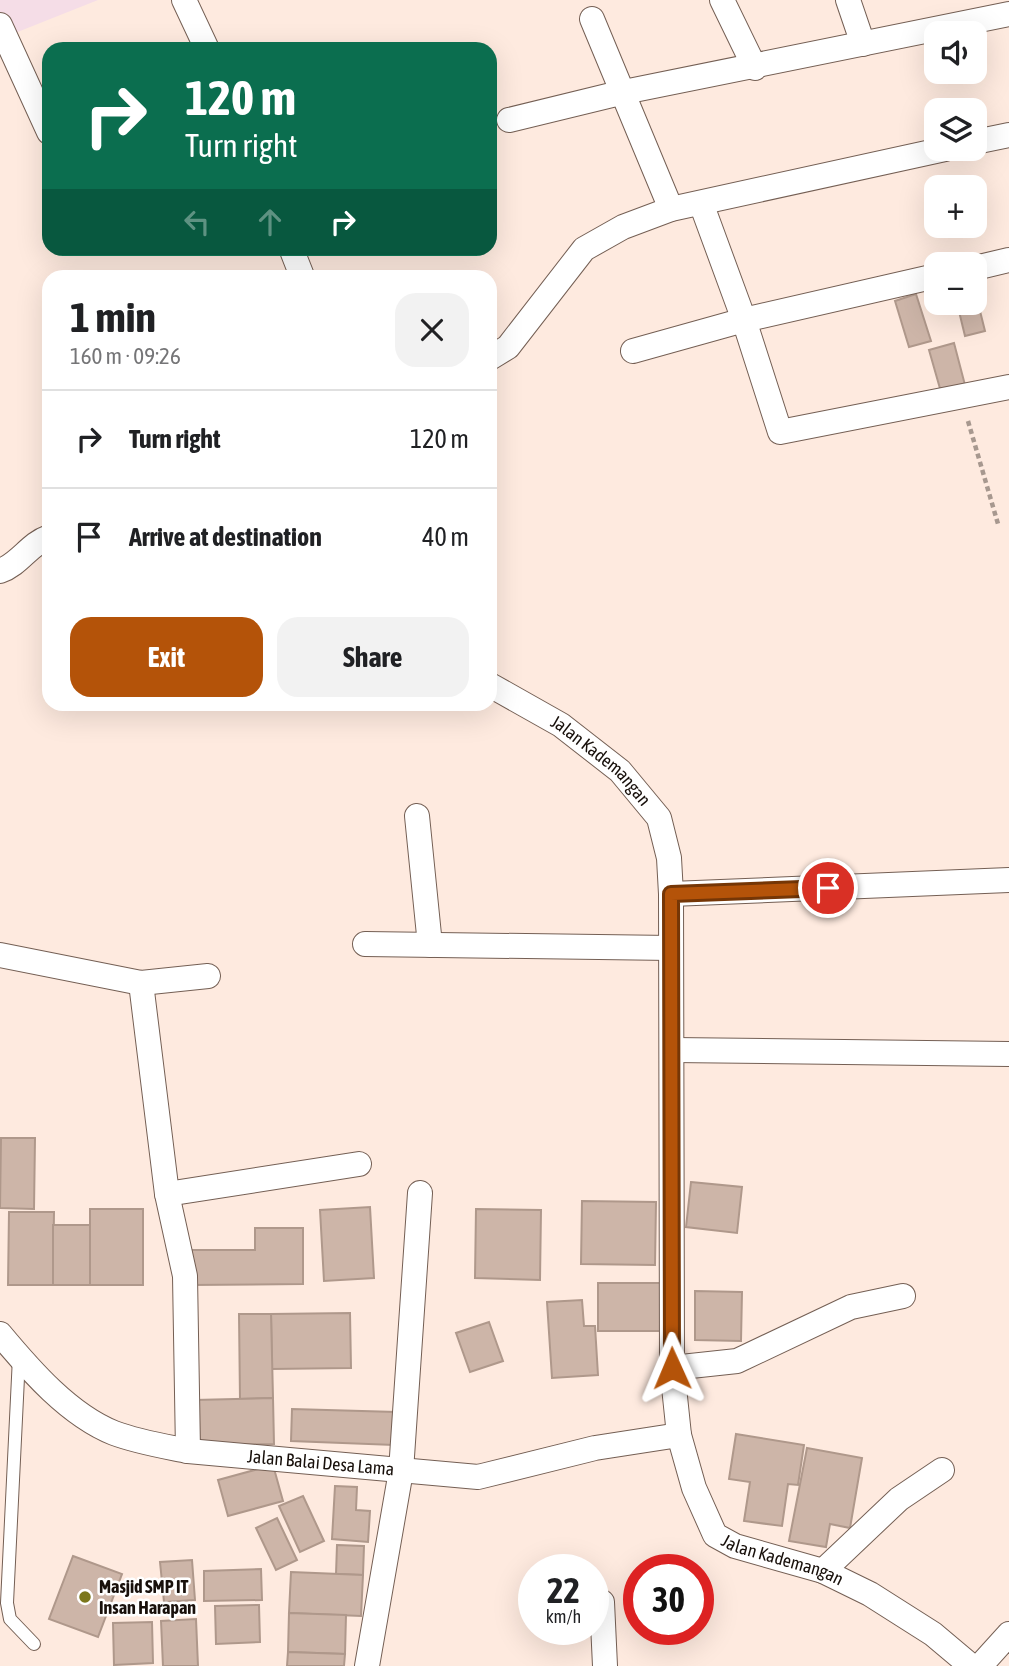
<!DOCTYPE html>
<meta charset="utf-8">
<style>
body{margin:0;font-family:"Asap Condensed",sans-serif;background:#f2f2f2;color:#202124;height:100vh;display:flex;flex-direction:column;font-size:26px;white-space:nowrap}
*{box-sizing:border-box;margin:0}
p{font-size:23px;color:#757577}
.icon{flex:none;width:38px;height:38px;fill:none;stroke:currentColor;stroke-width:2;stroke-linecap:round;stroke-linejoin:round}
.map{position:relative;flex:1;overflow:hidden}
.sheet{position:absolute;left:42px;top:270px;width:455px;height:441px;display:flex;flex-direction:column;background:#fff;border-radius:21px;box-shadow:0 7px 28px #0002}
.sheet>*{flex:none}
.guide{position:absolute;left:42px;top:42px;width:455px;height:214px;border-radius:21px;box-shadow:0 7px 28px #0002;background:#0b6e4f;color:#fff;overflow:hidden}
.buttons{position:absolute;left:924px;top:21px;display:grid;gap:14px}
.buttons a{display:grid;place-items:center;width:63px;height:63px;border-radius:14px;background:#fff;box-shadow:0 7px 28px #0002;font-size:35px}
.speed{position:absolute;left:518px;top:1554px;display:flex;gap:14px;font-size:35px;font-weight:700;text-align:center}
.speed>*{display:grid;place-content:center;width:91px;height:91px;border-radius:50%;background:#fff;box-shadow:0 7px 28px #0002;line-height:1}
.speed small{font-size:18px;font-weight:400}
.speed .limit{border:10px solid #d22;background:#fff;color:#111}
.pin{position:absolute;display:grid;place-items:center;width:60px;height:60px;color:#fff;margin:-30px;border:4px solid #fff;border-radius:50%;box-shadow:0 2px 7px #0007}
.me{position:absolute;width:77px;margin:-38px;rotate:359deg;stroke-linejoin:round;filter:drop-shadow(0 0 5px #0008)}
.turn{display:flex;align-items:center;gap:24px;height:147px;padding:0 28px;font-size:32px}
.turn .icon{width:91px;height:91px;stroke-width:2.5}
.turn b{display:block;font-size:49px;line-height:60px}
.lanes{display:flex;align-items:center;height:66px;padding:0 28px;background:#0003;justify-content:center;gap:35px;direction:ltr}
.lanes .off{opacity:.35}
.round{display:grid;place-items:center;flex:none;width:74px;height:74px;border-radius:21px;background:#f2f2f2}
.overview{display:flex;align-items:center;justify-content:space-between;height:119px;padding:0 28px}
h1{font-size:42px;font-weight:700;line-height:52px}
.primary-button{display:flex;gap:14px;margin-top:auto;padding:14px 28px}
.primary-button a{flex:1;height:80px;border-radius:21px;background:#b45309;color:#fff;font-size:28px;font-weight:700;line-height:80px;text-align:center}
.primary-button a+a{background:#f2f2f2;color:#202124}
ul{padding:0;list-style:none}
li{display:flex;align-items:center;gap:21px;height:98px;padding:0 28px;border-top:2px solid #e0e0e0}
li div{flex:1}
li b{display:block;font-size:26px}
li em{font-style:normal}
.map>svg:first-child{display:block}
</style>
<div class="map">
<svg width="1009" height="1666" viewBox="0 0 1009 1666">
<rect width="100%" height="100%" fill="#feeadf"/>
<path fill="#f5dde7" d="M0,0H98L0,39Z"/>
<g fill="#cdb5a8" stroke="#af988b" stroke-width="2">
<path d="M975,291L985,331L965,336L957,303H975Z"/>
<path d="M916,294L931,341L909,347L895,301Z"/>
<path d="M954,343L965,385L941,392L929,350Z"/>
<path d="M1,1138H35L34,1209L0,1208Z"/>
<path d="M691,1182L742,1187L737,1233L686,1227Z"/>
<path d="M582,1201L656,1202L655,1265L581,1264Z"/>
<path d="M370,1207L374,1278L324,1281L320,1210Z"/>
<rect x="90" y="1209" width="53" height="76"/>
<path d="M476,1209L541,1210L540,1280L475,1278Z"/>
<path d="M9,1212H54L53,1285H8Z"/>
<rect x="53" y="1225" width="37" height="60"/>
<path d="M255,1228H303V1284L190,1285V1250H255Z"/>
<rect x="598" y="1283" width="63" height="48"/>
<path d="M695,1291L742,1292L741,1341L695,1340Z"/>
<path d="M582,1300L584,1326H595L598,1375L552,1378L547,1302Z"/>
<path d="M350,1313L351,1368L272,1369L271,1314Z"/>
<path d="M239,1314H271L273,1398L240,1399Z"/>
<path d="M489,1322L503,1361L470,1372L456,1333Z"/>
<path d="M273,1398L274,1444L196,1445L195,1400Z"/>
<path d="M292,1409L396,1412L394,1445L291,1441Z"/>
<path d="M736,1434L804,1445L798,1485L788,1484L782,1526L744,1521L750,1482L729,1479Z"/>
<path d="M807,1448L862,1458L850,1528L830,1524L826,1547L789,1541Z"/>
<path d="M273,1465L283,1501L228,1516L218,1480Z"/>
<path d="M335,1486L357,1487L356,1510L370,1511L368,1542L332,1539Z"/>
<path d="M303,1496L324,1541L300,1552L279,1506Z"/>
<path d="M277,1518L297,1560L276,1570L256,1528Z"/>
<path d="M337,1545L364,1546L363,1575L336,1574Z"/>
<path d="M73,1556L122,1574L98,1637L49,1619Z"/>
<path d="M192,1560L195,1600L164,1602L160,1562Z"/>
<path d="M261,1569L262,1600L204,1601V1571Z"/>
<path d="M291,1572L363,1575L361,1616L289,1613Z"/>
<path d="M259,1605L260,1642L216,1644L215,1606Z"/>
<path d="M289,1613L346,1615L345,1654L288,1652Z"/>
<path d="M196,1619L198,1666H163L161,1621Z"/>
<path d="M152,1622L153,1663L114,1665L113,1623Z"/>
<path d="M288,1652L345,1654L344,1666H287Z"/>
</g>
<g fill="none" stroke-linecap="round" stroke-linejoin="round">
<defs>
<path id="service" d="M19,1357L7,1603L10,1619L34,1644"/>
<g id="minor">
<path d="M184,0L207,49"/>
<path d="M722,0L755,68"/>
<path d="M848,0L863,44"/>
<path d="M592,19L671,209"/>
<path d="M0,25L49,132"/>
<path d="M509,120L624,92L1009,14"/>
<path d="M975,142L1009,135"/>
<path d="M701,203L744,320L780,432L1009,387"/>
<path d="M291,248L302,276"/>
<path d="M975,268L1009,260"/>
<path d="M633,351L744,320L936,276"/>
<path d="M490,358L508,347L584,249L623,227L671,209L945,149"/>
<path d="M0,571C20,564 29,544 49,537"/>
<path id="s1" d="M490,685L561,725L620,771L659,818L669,858L671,894L672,1368L679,1435L694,1488L715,1535L735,1546L823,1571L870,1594L933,1634L971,1666"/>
<path d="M417,816L430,945"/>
<path d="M671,894L1009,880"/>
<path d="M365,944L671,948"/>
<path d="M0,955L141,983L208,976"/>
<path d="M141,983L167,1194L185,1276L188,1451"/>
<path d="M673,1050L1009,1054"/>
<path d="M167,1194L359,1164"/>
<path id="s2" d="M0,1334C30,1370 69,1415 114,1433C138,1442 163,1446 188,1451L478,1477L595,1448L679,1435"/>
<path d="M672,1368L737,1361L851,1307L903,1296"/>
<path d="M823,1571L899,1499L942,1470"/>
<path d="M602,1602L605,1666"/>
<path d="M367,1666L401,1471L420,1193"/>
<path d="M980,1666L1009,1634"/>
</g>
</defs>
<use href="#service" stroke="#745f54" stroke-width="14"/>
<use href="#minor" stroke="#745f54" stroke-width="26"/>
<path stroke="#a7988f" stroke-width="4.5" stroke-dasharray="5 3.5" stroke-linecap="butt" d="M968,421L998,524"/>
<use href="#service" stroke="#fff" stroke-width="12"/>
<use href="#minor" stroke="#fff" stroke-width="24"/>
</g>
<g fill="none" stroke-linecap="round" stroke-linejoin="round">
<defs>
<path id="route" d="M672,1368L671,894L828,888"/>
</defs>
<use href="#route" stroke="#753606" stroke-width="18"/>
<use href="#route" stroke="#b45309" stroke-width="12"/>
</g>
<circle fill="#7b771c" stroke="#fff" stroke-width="2.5" cx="85" cy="1597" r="7"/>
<g text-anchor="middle" stroke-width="5" stroke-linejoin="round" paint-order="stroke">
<g font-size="18" fill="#18100b" stroke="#fff">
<text dy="6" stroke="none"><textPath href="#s1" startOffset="135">Jalan Kademangan</textPath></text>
<text dy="6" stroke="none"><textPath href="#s2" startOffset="362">Jalan Balai Desa Lama</textPath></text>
<text dy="6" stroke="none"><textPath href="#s1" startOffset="1015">Jalan Kademangan</textPath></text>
</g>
<g font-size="18" font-weight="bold" fill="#18100b" stroke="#fff" text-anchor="start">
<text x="99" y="1593">Masjid SMP IT<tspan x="99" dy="21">Insan Harapan</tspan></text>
</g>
</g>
</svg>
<div class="buttons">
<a><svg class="icon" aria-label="sound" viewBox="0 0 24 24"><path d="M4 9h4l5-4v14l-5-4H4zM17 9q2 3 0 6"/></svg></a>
<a><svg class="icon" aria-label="layers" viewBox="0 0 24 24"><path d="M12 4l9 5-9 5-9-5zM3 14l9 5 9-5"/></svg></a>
<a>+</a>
<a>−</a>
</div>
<div class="speed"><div>22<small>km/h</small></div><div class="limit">30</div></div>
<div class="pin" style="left:828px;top:888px;background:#d93025"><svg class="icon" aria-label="arrive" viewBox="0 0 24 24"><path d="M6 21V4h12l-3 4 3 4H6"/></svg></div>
<svg class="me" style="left:672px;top:1368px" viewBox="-20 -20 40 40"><path d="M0-17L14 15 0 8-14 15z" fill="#b45309" stroke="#fff" stroke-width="4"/></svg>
<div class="guide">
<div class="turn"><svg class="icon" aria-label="right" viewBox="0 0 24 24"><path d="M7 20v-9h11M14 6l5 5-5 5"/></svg><div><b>120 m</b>Turn right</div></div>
<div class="lanes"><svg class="icon off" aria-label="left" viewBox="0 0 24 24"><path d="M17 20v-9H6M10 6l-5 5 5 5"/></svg><svg class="icon off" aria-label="ahead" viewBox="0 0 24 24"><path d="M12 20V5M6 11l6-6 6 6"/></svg><svg class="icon" aria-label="right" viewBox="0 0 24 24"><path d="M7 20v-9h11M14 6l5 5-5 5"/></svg></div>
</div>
<section class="sheet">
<div class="overview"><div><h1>1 min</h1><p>160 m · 09:26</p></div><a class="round"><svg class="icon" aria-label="close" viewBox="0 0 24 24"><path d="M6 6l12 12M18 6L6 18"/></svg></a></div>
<ul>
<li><svg class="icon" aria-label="right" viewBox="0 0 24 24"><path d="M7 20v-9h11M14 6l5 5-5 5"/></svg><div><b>Turn right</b></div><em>120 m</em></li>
<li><svg class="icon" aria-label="arrive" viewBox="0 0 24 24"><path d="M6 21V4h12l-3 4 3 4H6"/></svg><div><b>Arrive at destination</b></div><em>40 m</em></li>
</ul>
<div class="primary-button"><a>Exit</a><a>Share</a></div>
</section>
</div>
